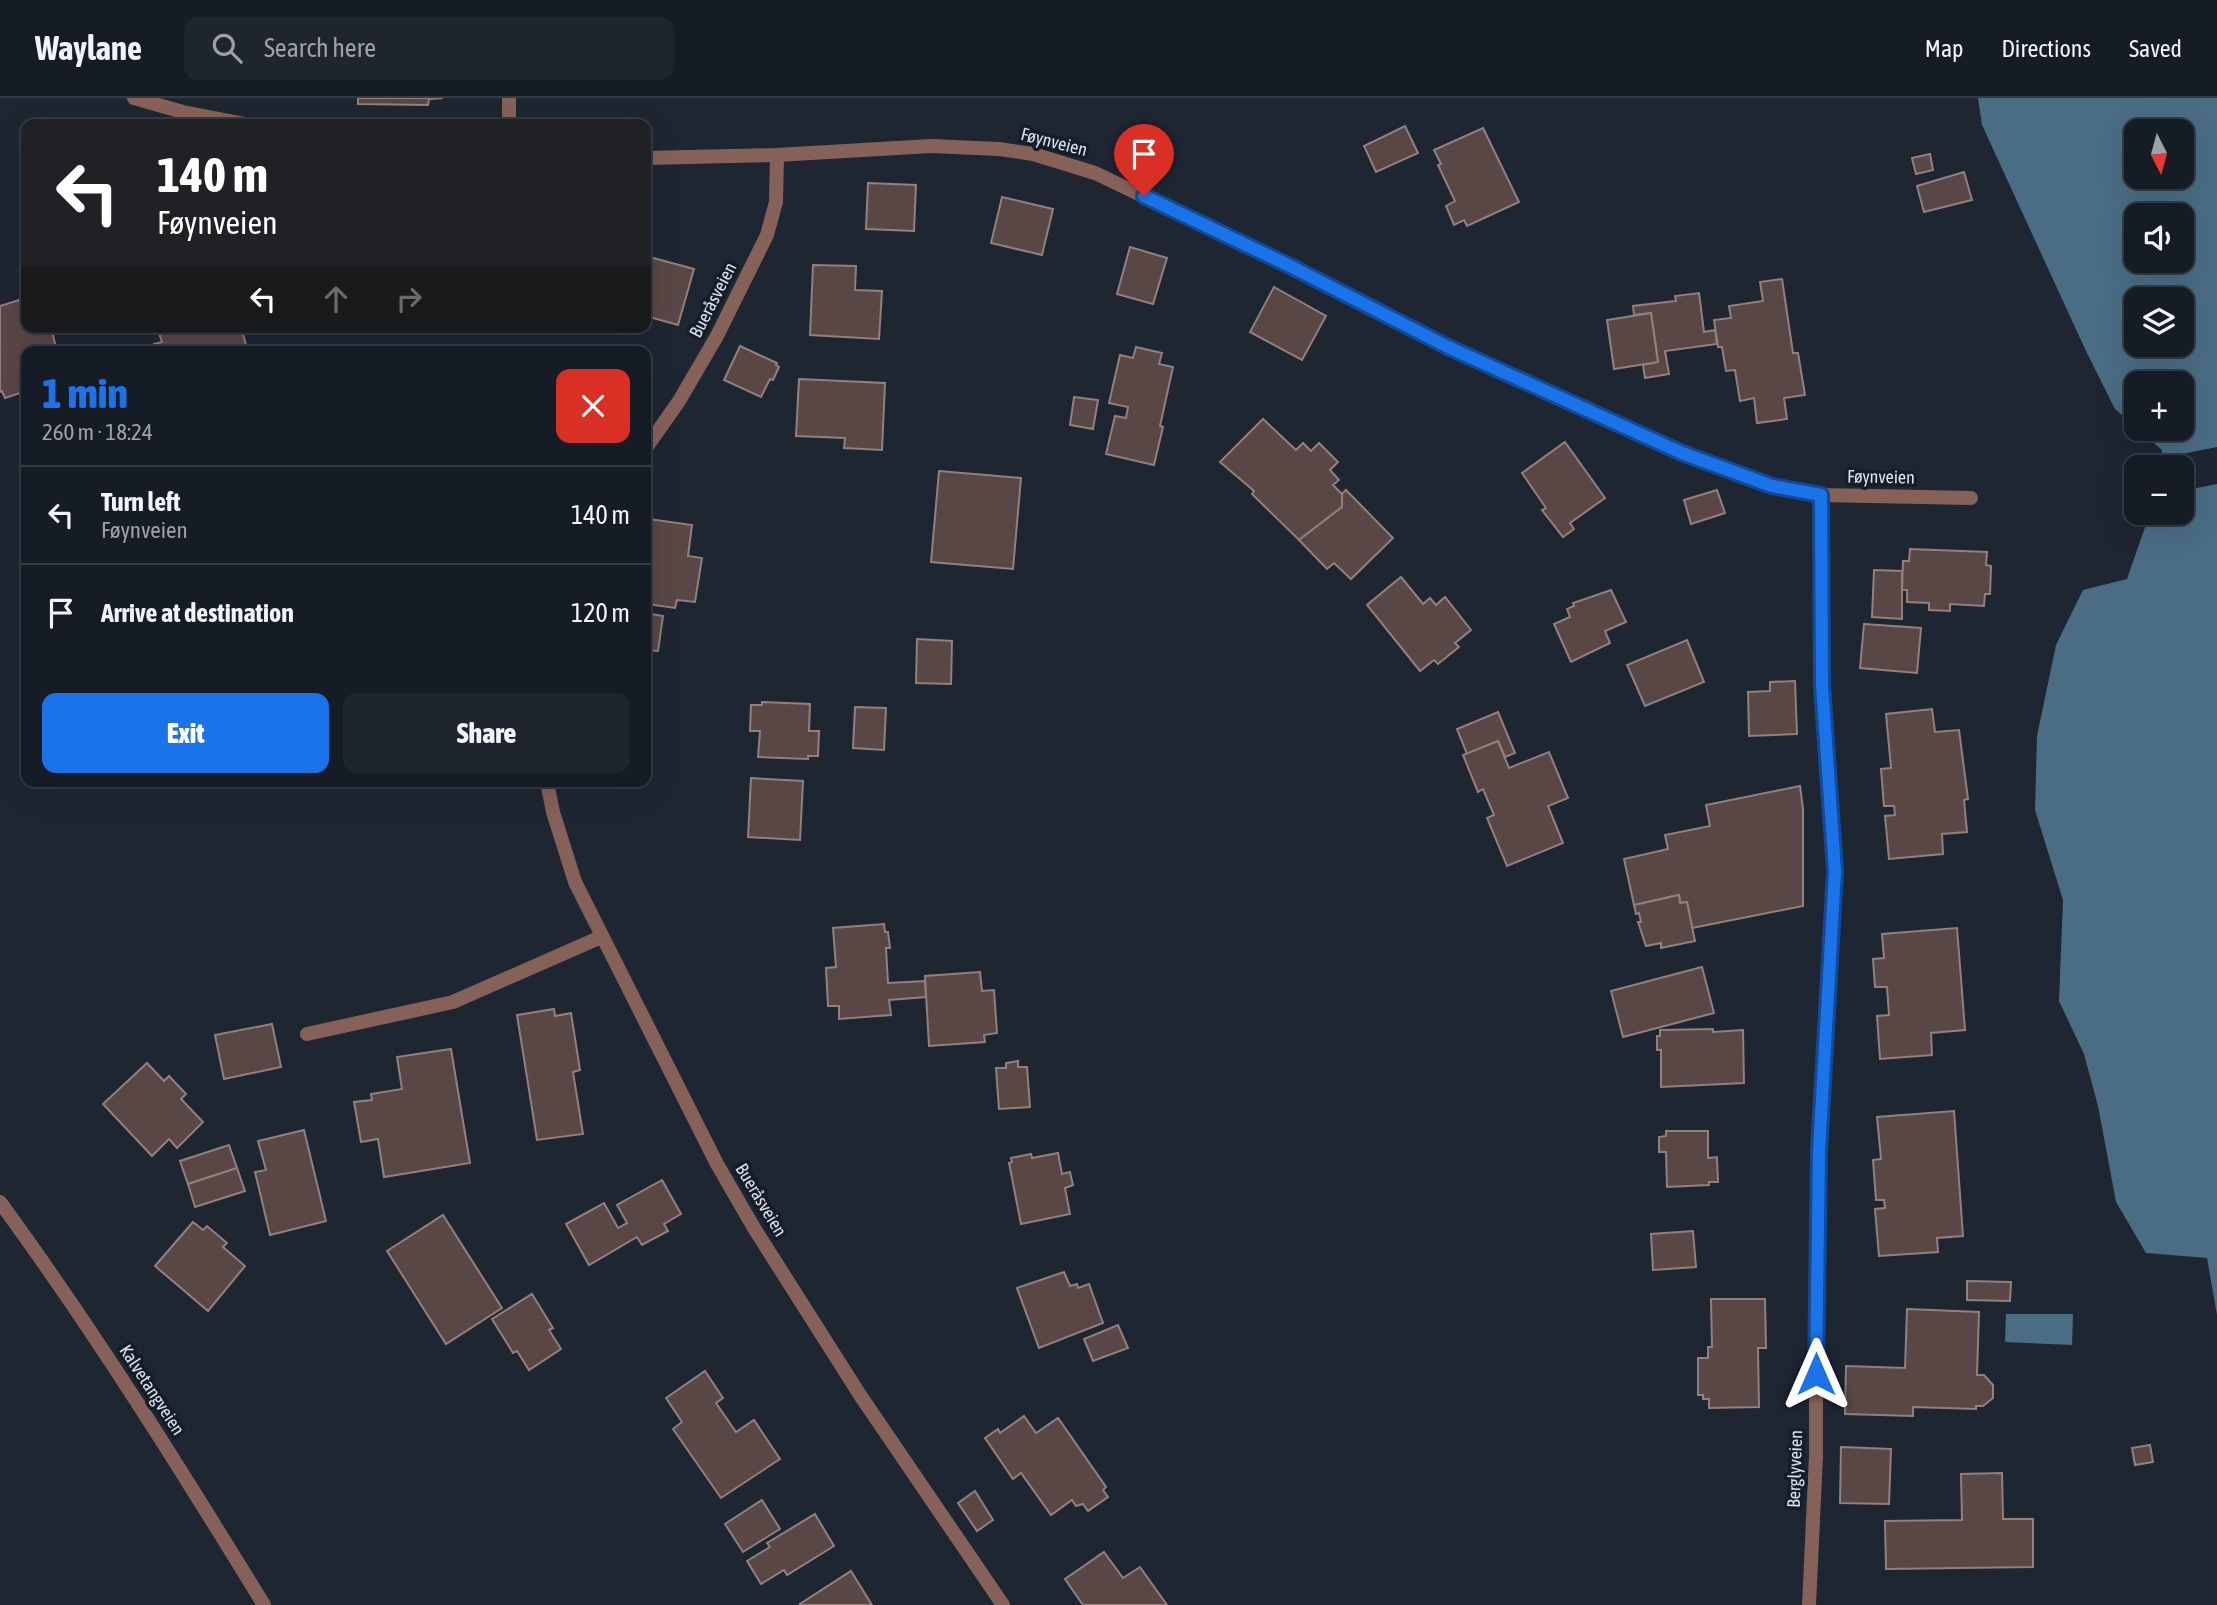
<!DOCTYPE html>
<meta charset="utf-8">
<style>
body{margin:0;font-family:"Asap Condensed",sans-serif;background:#1f252e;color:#f1f3f6;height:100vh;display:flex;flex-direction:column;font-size:26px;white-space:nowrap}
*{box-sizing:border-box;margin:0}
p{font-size:23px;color:#9ea1a7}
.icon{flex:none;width:38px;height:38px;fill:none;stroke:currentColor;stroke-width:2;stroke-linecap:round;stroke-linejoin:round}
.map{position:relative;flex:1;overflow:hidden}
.details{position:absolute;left:21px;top:248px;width:630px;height:441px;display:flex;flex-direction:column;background:#161c26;border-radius:14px;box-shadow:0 7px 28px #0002,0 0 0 2px #353a43}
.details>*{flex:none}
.hud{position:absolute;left:21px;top:21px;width:630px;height:214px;border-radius:14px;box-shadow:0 7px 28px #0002,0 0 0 2px #353a43;background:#202124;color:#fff;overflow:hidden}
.needle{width:46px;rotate:174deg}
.controls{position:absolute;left:2124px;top:21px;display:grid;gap:14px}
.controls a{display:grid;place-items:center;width:70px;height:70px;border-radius:14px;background:#161c26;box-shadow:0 7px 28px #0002,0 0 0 2px #353a43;font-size:35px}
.pin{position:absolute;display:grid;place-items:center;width:60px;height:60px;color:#fff;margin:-72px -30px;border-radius:50% 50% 50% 0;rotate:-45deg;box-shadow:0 0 7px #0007}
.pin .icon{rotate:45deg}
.me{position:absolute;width:77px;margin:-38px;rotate:0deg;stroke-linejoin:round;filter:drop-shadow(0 0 5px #0008)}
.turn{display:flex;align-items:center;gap:24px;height:147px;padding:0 21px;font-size:32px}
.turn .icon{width:91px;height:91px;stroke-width:2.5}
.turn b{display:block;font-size:49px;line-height:60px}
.lanes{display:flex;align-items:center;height:66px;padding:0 21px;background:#0003;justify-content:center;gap:35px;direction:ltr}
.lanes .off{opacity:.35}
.round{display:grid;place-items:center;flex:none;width:74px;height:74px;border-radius:14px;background:#1f252e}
.overview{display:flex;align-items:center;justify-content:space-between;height:119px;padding:0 21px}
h1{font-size:42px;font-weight:800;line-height:52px;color:#1a73e8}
.button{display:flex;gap:14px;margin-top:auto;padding:14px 21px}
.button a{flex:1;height:80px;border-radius:14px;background:#1a73e8;color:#fff;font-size:28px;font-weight:800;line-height:80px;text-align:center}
.button a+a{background:#1f252e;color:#f1f3f6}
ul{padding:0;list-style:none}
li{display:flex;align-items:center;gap:21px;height:98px;padding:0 21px;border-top:2px solid #353a43}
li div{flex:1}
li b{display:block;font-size:26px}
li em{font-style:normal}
header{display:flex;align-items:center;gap:42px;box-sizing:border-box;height:98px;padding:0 35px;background:#161c26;border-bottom:2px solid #353a43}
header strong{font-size:33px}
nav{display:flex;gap:38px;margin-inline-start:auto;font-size:24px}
.search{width:490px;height:63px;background:#1f252e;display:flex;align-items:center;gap:18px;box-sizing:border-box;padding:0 24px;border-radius:14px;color:#9ea1a7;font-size:26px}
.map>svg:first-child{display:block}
</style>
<header>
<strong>Waylane</strong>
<div class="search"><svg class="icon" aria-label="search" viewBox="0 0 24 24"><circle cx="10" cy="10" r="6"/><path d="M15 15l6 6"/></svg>Search here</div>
<nav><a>Map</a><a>Directions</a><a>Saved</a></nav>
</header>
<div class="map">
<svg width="2217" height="1507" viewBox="0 0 2217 1507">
<rect width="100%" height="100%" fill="#1e2632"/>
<g fill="#4a6d84" fill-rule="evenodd">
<path d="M1978,0H2217V1217L2207,1160L2146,1155L2116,1104L2098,1008L2084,956L2059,903L2063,802L2035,712L2037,638L2056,547L2083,492L2127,481L2150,415H2182V369H2159L2162,352L2138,331H2182V285H2137V330L2115,311L2086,253L1982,27ZM2137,33H2182V79H2137ZM2137,117H2182V163H2137ZM2137,201H2182V247H2137Z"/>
<path d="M2006,1216H2073L2072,1247L2005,1244Z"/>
</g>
<path fill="#1e2632" d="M2217,349V386L2182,393V369H2156L2157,361Z"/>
<g fill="#594746" stroke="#937f7e" stroke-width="2">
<path d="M358,0H443L429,1L428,7L358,6Z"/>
<path d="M1405,28L1418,55L1376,74L1364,48Z"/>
<path d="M1483,30L1519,104L1467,128L1464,122L1454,127L1446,108L1455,103L1438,67L1441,66L1434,52Z"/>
<path d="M1930,56L1933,72L1916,76L1912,60Z"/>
<path d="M1964,74L1972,102L1924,114L1917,88Z"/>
<path d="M868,85L916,87L914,133L866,131Z"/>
<path d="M1002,99L1053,111L1042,157L991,145Z"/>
<path d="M1130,149L1167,160L1153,206L1117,196Z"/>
<path d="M646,158L694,171L678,227L646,218Z"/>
<path d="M813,167L856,168L855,192L882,193L879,241L810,237Z"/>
<path d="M1782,181L1793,255H1798L1805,297L1784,300L1787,321L1757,325L1754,300L1740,303L1735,272L1726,273L1722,249H1718L1714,222L1731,220L1729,208L1763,203L1760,184Z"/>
<path d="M1274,189L1326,218L1302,262L1250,234Z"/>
<path d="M1699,195L1704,234L1715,232L1717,246L1665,253L1669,276L1645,280L1643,267L1658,264L1651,215L1634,217L1633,208L1676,203L1675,198Z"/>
<path d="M19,202L20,205L26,203V229H51L57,254H26V293L5,300L2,293L0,294V208Z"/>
<path d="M1651,215L1658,264L1614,271L1607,222Z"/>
<path d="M157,229H241L246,247L238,249L239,254H156L154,246L162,244Z"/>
<path d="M740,248L777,265L776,267L779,269L773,282L770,281L761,299L724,282Z"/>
<path d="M1136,249L1162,255L1159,266L1173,269L1160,328L1163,329L1154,367L1106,356L1115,318L1126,320L1128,309L1109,305L1120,257L1133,260Z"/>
<path d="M799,281L885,285L882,352L844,350L845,340L796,338Z"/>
<path d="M1074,299L1098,302L1093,331L1070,327Z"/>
<path d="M1263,321L1296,352L1303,345L1311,353L1319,345L1338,364L1330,372L1339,382L1333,387L1342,396V409L1299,442L1252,396L1254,393L1220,364Z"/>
<path d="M1565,344L1605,400L1570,425L1574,431L1563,439L1542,412L1546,410L1522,375Z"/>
<path d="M939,373L1021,380L1013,471L931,464Z"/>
<path d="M1346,392L1393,440L1351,481L1334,465L1327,471L1299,442L1342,409V396Z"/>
<path d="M1717,392L1725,415L1691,426L1684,402Z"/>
<path d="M649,421L692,427L688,458L702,460L695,504L677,502L675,510L646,506V441Z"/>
<path d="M1910,451L1987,454L1986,467L1991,468L1990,496H1985L1984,508L1950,506V513L1929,512V505L1907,504V492H1902L1903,463H1909Z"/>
<path d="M1874,472L1902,473V521L1872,519Z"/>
<path d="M1401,479L1423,506L1430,500L1436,507L1445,499L1471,532L1455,545L1459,549L1438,566L1434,562L1420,573L1367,507Z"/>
<path d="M1611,492L1626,524L1605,533L1610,545L1571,564L1554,526L1570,519L1567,511L1574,508L1573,505Z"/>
<path d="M646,515L663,518L658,553L646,552Z"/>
<path d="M1864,526L1921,530L1917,575L1860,570Z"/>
<path d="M917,541L952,543L951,586L916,585Z"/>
<path d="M1687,542L1704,584L1645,608L1627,567Z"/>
<path d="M1795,583L1797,636L1749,638L1748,594L1770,593V584Z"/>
<path d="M762,604L810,606L809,633H819L818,658H808V661L758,659L760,633H750L751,607H762Z"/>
<path d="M855,609L886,610L884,652L853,650Z"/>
<path d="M1932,611L1935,634L1959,632L1968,701L1964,702L1967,734L1942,736L1943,756L1889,761L1885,718L1895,717L1894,708H1884L1881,671L1891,670L1886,616Z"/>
<path d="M1498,614L1515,655L1505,659L1498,643L1467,656L1457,631Z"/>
<path d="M1498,643L1509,670L1549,654L1568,700L1548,708L1563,745L1507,768L1487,720L1494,717L1483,691L1478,694L1463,657Z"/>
<path d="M751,680L803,683L800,742L748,739Z"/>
<path d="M1800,688L1803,711V808L1692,830L1687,804L1680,805L1679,797L1634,807L1624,761L1668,751L1665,737L1710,728L1706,707Z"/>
<path d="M1679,797L1680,805L1687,804L1695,843L1661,850V845L1646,848L1638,824H1641L1639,815L1636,816L1634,807Z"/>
<path d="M884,826L885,834H888L890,850H886L888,885L925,883L926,899L889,902L891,917L839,921V908H828L826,870L836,869L833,830Z"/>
<path d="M1957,830L1965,932L1931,935L1932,957L1880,961L1877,918L1889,917L1887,889H1875L1873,861L1884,860L1882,836Z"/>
<path d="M1702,869L1714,915L1623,939L1611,893Z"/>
<path d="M980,874L982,893L994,892L997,935L984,937L985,944L929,948L925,878Z"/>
<path d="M554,911L555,918L571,915L580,972L573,974L583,1036L537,1042L517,917Z"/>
<path d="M272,926L281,969L224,981L215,937Z"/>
<path d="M1713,931V934L1743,932L1744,985L1661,989V952H1657V938H1660V932Z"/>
<path d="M451,951L470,1065L384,1079L378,1041L361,1044L354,1004L372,1002L371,996L402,991L397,959Z"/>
<path d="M1018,963V969H1027L1030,1009L999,1011L996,970H1006V965Z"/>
<path d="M147,965L164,983L169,978L186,996L181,1001L203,1024L177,1050L169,1041L152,1058L103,1006Z"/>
<path d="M1954,1013L1963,1138L1937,1140L1938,1154L1879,1158L1875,1111L1885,1110L1884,1102H1876L1873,1062L1881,1061L1877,1019Z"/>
<path d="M304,1032L326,1123L270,1137L255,1074L266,1072L258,1043Z"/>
<path d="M1666,1033H1708V1060L1717,1059L1718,1084H1709V1087L1667,1089L1666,1054H1659V1039L1666,1038Z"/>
<path d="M229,1047L237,1070L188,1086L180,1063Z"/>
<path d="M1058,1055L1062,1076L1070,1074L1073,1087L1065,1090L1070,1116L1021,1126L1009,1065L1012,1064L1011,1060L1031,1056L1032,1060Z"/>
<path d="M237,1070L245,1093L195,1109L188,1086Z"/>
<path d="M662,1082L681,1116L664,1126L668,1133L642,1147L637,1139L589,1167L566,1126L604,1105L618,1130L627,1125L617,1107Z"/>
<path d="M443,1117L502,1210L446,1246L387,1153Z"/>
<path d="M193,1124L203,1132L207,1128L227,1145L223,1149L245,1168L208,1213L155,1168Z"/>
<path d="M1693,1133L1696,1169L1653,1172L1651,1136Z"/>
<path d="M1064,1174L1070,1188L1077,1186L1078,1190L1089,1186L1103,1225L1039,1250L1017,1190Z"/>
<path d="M1967,1183L2011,1184L2010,1203L1967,1202Z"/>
<path d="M532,1196L553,1230L549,1232L561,1251L529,1272L517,1253L513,1255L492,1221Z"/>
<path d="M1711,1201H1765L1766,1250H1758L1759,1309L1709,1310V1301H1703V1297H1698V1260H1708V1249H1712Z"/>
<path d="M1907,1211L1979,1214L1977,1277H1984L1993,1287V1300L1983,1308H1976V1311L1913,1309V1318L1845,1316L1846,1268L1905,1270Z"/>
<path d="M1118,1227L1128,1250L1093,1263L1084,1241Z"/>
<path d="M705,1273L723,1300L716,1305L736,1334L754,1322L780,1361L721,1400L673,1331L682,1324L666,1300Z"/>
<path d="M1024,1318L1036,1335L1058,1320L1106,1389L1103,1392L1108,1399L1088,1413L1083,1406L1076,1408L1072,1402L1051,1417L1021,1375L1013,1381L985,1340L998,1331L1000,1335Z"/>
<path d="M2150,1347L2153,1364L2135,1367L2132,1350Z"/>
<path d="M1841,1349L1891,1351L1889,1406L1840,1405Z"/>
<path d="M2002,1375L2003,1421H2033V1469L1886,1471L1885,1423L1962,1422L1961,1376Z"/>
<path d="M975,1393L993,1422L977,1433L958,1405Z"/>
<path d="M762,1402L780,1431L743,1454L725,1426Z"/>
<path d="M815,1416L834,1448L787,1477L784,1472L761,1486L747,1463L770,1449L767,1445Z"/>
<path d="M1104,1454L1123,1480L1140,1469L1167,1507H1083L1065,1481Z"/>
<path d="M851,1473L872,1507H801L800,1506Z"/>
</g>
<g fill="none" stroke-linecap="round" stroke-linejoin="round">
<path stroke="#866159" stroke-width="14" d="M307,936L453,904L601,839"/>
<g stroke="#866159" stroke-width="14">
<path d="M134,0L183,14L245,26"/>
<path d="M509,26V0"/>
<path d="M646,60L777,57L931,48L999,51L1033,56L1095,75L1290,168L1448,249L1682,355L1772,388L1821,397L1971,400"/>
<path d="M646,350L679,303L717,238L767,137L776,104L777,57"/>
<path d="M547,684L553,714L575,784L717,1066L754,1130L860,1297L1003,1507"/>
<path d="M0,1104C95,1234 180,1370 264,1507"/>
<path d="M1809,1507L1816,1358V1167L1819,1053L1835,773L1823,587L1821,397"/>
</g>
</g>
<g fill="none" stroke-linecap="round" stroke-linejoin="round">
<defs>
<path id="route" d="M1144,98L1290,168L1448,249L1682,355L1772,388L1821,397L1822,587L1835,773L1819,1053L1816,1276"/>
</defs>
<use href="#route" stroke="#114b97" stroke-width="18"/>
<use href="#route" stroke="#1a73e8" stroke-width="12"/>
</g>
<g text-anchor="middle" stroke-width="7" stroke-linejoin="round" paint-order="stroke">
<g font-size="18" fill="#dce2ea" stroke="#141d28">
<text transform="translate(1054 44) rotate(14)" y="6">Føynveien</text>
<text transform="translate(713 202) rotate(-63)" y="6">Bueråsveien</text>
<text transform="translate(1881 379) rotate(1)" y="6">Føynveien</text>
<text transform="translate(761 1102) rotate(59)" y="6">Bueråsveien</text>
<text transform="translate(152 1292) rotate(57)" y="6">Kalvetangveien</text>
<text transform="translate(1795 1371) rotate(-88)" y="6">Berglyveien</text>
</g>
</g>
</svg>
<div class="controls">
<a><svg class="needle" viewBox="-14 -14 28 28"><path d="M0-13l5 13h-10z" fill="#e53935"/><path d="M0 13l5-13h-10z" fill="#9ea1a7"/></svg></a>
<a><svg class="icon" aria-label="sound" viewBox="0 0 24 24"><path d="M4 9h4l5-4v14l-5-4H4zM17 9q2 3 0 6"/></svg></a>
<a><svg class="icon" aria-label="layers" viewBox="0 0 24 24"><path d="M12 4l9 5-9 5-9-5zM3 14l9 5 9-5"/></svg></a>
<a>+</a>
<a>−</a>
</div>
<div class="pin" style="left:1144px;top:98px;background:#d93025"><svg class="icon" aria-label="arrive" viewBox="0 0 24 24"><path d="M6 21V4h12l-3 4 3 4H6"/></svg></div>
<svg class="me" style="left:1816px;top:1276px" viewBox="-20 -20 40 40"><path d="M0-17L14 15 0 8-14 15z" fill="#1a73e8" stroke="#fff" stroke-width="4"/></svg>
<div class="hud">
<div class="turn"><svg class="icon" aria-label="left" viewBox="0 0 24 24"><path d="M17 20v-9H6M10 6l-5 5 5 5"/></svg><div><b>140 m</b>Føynveien</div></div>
<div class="lanes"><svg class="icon" aria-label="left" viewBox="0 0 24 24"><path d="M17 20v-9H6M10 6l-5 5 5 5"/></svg><svg class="icon off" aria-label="ahead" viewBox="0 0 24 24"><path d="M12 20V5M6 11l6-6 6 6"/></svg><svg class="icon off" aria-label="right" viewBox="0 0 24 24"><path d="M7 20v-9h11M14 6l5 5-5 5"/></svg></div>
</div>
<section class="details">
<div class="overview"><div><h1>1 min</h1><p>260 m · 18:24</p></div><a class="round" style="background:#d93025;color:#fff"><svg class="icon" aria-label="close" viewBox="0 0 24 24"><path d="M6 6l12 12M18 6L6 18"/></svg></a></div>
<ul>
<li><svg class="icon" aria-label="left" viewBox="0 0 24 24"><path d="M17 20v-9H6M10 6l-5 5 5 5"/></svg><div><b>Turn left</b><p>Føynveien</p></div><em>140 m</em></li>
<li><svg class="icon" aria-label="arrive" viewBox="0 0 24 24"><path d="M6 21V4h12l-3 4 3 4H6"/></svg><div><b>Arrive at destination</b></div><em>120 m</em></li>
</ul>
<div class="button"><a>Exit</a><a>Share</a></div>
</section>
</div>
